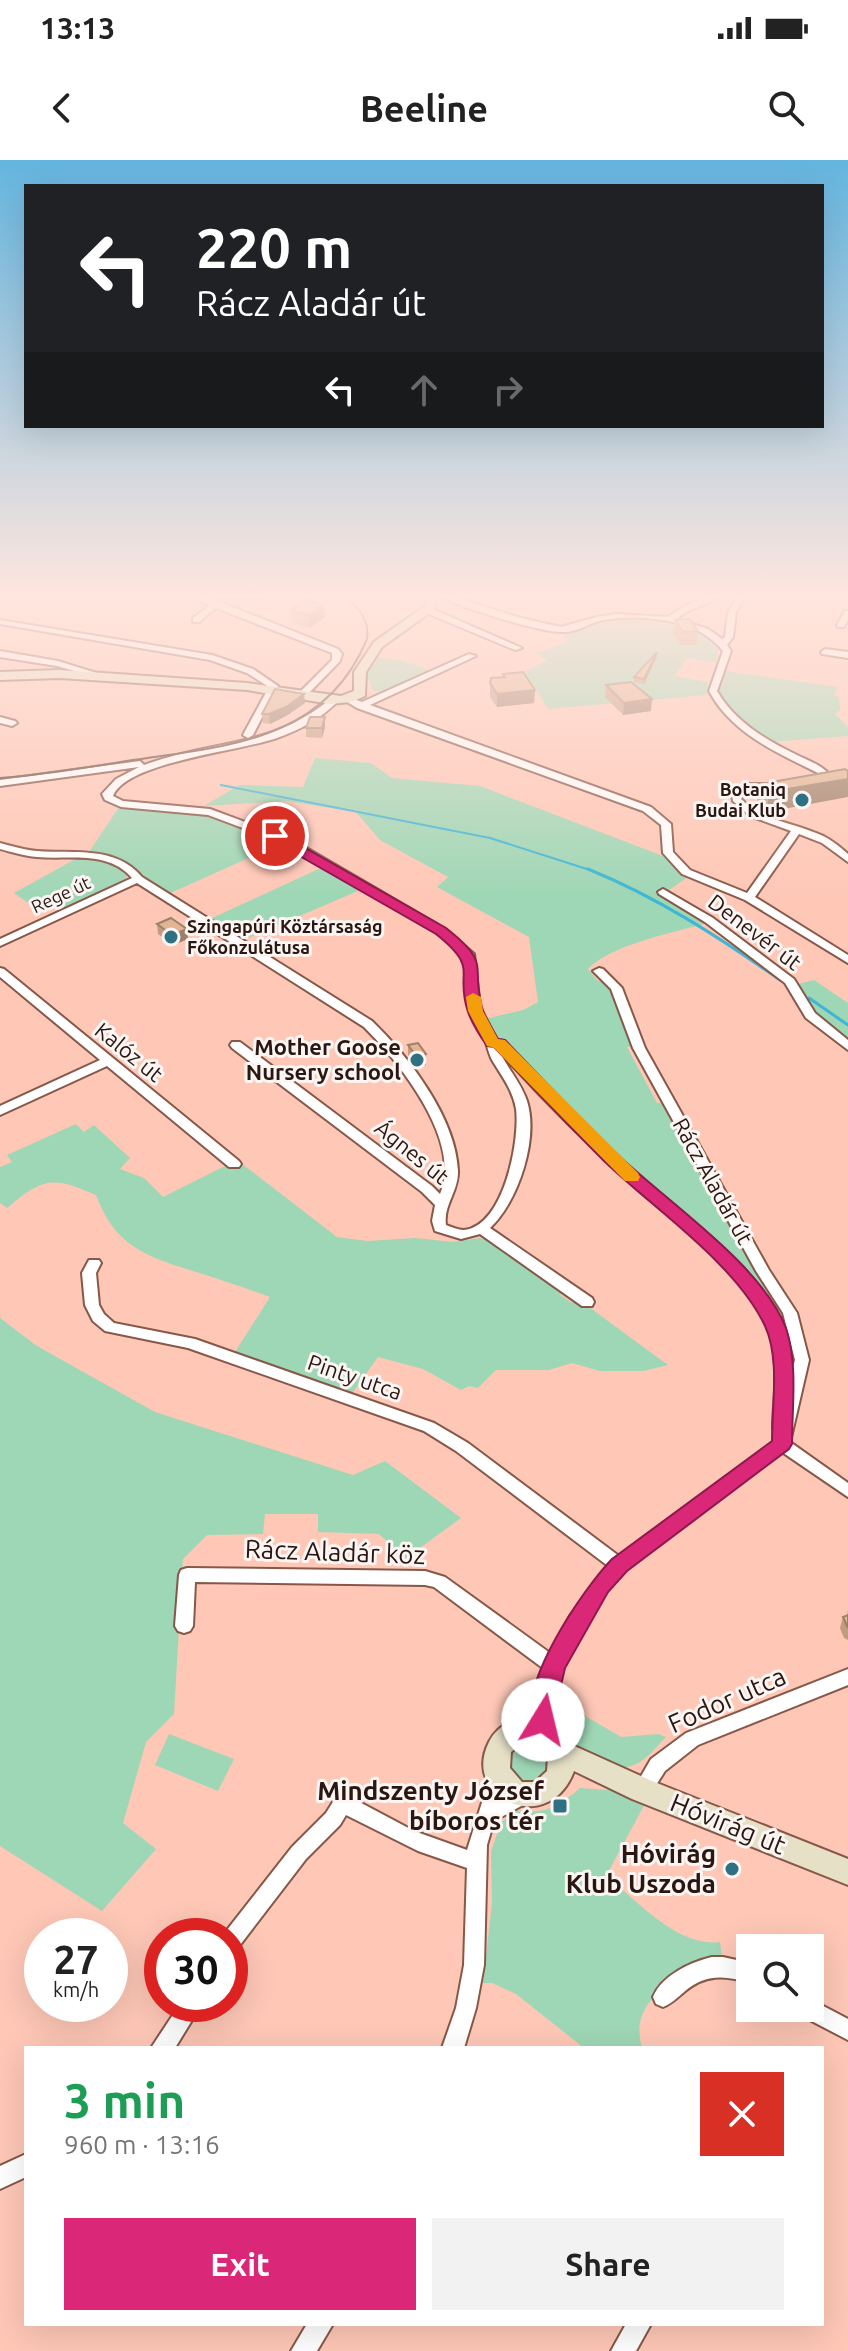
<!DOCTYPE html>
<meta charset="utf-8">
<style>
body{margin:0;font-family:Ubuntu,sans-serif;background:#f2f2f2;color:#222;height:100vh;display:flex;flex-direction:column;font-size:30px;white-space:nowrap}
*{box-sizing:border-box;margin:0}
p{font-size:26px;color:#767676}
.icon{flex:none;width:44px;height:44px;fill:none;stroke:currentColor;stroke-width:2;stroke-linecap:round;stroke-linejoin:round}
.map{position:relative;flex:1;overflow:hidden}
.drawer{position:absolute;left:24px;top:1886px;width:800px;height:280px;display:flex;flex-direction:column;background:#fff;border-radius:0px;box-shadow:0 8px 32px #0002}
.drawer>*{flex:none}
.hud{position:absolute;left:24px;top:24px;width:800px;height:244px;border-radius:0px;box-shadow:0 8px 32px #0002;background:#202124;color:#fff;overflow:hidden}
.fabs{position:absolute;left:736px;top:1774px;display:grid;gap:16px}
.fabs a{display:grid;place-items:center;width:88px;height:88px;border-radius:0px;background:#fff;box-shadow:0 8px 32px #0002;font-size:40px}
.speed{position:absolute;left:24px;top:1758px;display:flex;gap:16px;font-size:40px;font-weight:700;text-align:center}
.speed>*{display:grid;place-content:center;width:104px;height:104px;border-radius:50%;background:#fff;box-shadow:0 8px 32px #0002;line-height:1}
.speed small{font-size:20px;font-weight:400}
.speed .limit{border:12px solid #d22;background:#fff;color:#111}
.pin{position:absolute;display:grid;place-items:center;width:68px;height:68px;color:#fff;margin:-34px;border:4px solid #fff;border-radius:50%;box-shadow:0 2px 8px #0007}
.me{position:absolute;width:88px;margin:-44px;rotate:9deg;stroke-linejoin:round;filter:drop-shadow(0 0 6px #0008)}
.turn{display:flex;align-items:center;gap:28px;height:168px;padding:0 40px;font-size:36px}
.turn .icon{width:104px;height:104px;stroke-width:2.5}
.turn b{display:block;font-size:56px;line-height:68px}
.lanes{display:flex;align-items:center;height:76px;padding:0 40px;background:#0003;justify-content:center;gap:40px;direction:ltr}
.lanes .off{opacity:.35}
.round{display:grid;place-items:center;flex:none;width:84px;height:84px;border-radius:0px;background:#f2f2f2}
.headline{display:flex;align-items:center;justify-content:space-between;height:136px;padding:0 40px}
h1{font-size:48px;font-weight:600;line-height:60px;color:#1e9e55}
.action{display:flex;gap:16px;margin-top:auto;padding:16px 40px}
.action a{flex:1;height:92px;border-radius:0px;background:#db2777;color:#fff;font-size:32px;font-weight:600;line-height:92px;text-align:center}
.action a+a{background:#f2f2f2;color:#222}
.status{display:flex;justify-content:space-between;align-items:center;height:56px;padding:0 40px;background:#fff;direction:ltr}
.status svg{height:22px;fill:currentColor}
header{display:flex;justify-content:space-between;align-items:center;height:104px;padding:0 40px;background:#fff;font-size:36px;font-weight:600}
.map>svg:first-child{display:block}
</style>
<div class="status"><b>13:13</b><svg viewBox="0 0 49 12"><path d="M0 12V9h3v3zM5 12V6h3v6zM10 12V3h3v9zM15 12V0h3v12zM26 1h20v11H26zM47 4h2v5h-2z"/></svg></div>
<header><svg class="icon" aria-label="back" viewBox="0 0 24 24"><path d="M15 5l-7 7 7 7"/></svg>Beeline<svg class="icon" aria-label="search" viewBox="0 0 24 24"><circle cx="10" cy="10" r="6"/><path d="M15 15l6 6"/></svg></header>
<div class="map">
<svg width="848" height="2191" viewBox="0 0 848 2191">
<rect width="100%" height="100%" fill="#fec7b6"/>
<g fill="#9ed7b5">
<path d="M645,458C671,462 701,467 719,487L716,503L687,498L674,516L708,522L706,535L548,549L533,524L517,515L547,501L537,493L567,482L563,474L597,461Z"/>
<path d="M374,497L400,500L433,511L386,532L373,531L366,511Z"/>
<path d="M726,511L838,527L834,535L839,538L840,550L835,554L848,567V576L770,582L732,553L717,531Z"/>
<path d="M315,598L371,603L392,618L480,626L663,696L688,717L660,736L707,763C673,773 612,784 588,809L597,820L609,825L634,886L627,887L657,943L665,942L790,1168H782L768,1144L501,886L485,859L523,850L538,842L529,777L437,727L448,717L380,680L356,652L286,641L204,646L239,625L303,627Z"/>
<path d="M121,644L201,651L287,681L166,735L134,713L89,692Z"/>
<path d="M79,697L93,698L127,710L126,720L64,749L56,745L41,752L14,733Z"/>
<path d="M327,705L365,728L241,781L208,760Z"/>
<path d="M814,820L848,843V880C826,863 811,849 798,824Z"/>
<path d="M76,964L84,972L94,965L130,998L120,1009L144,1018L163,1037L227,1005L232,1007L241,1003L337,1077L367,1081L415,1078L453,1082L480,1078L492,1082L565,1131L560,1135L572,1143L578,1139L668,1205L643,1211H600L572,1203L549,1210H496L478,1228L469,1226L461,1230L423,1209L378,1197L351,1235L235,1192L270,1137C245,1128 219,1119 193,1111C145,1096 115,1086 96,1035C53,1016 43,1017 7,1048L0,1043V1007L12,1002L7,995Z"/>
<path d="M0,1158L37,1186L155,1252L353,1315L385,1301L461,1358L406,1398L379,1374L318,1372V1354H265L263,1374L207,1375L183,1399L174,1554L146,1582L123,1663L156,1689L102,1751L0,1686Z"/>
<path d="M562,1523L576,1536L580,1553L621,1577L658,1574L666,1577C656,1587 645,1602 631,1606C606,1614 563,1583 553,1560Z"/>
<path d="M169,1574L234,1599L218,1631L155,1605Z"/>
<path d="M515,1578L544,1580L553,1614L527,1626L502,1610Z"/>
<path d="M580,1628L622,1631L647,1640L606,1716C637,1740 678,1788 720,1782L722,1798C684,1814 627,1836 642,1888H584L516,1834L492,1823H483L492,1743L491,1691L501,1663L515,1650C546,1655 558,1647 580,1628Z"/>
</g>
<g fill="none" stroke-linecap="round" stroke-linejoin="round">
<path stroke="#3eb6d4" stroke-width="2" d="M221,625L490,678L593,711"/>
<g stroke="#3eb6d4" stroke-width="3">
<path d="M588,709C657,737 719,777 780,820"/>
<path d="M809,838L848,865"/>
</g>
<defs>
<g id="street">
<path d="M183,432L251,435L295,432L291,434L251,439L205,436L338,489L342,494L340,501L306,536H300V532L332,500V493L216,448L199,462H193V458L210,445L201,442L198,435Z"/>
<path d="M457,432H478L474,434L454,437L521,458L561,467L597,457L616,454L668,457C685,444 712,432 734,432L686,452L676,459L708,469L722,479L725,477L728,452L740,432H748L736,452L733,477L727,485L731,491L717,531C735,562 766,580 797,595C811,602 825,606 834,620L825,627H819L817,625L824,619L820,614C778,593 732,574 709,531L723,491C698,458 641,454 603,460C589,463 577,473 562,472C539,472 459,447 439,436Z"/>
<path d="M424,448H430L522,488L515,490L424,452Z"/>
<path d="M845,451H848V460L844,467H838L837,465Z"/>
<path d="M0,460L212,495L253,509L278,526L253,575L248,578L243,575L269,527L247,513L210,500L0,464Z"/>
<path d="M825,489L848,492V498L822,494L821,492Z"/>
<path d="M0,491L58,501L106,516L102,519L57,506L0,497Z"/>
<path d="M469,494L476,496L370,545L651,647L671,664L673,692L690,710L747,733L791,671L750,656L733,641L732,634L744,624H780L782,626L777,629L747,630L741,639C761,660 790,662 816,673C828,677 838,685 848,694V702L822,683L799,674L755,737L848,795V803L745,740L682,714L663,693L661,665L643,651L357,548L344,540L348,537L362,542Z"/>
<path d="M332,538L339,540C322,558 300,570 277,578C240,591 126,602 113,636L123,641L210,649L291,679L445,769L474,794L480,847L497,880L504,881C544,925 585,967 629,1007C680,1055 763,1105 785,1175C790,1188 790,1203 790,1217L795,1200L783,1153L756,1111L633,888L611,829L593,811L599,808L603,809L622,828L645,888L769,1110L797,1153L809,1200L790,1282L848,1323V1337L782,1292L625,1410L610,1427L582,1466L563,1505L556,1527L553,1551V1574L550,1580L544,1582L538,1580C528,1559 538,1529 544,1509L434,1427L425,1425L195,1422L193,1466L190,1471L184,1473L178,1471L175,1466L179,1415L181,1410L187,1408L425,1411L445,1417L550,1493L570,1456L608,1406L456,1291L424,1271L188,1188L105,1171L93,1161L85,1145L82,1113L89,1100H99L101,1103L96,1113L99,1145L104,1154L114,1163L195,1179L434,1263L468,1283L619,1396L775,1281L777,1273L773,1269C773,1236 782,1198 768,1166C742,1107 680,1068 634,1026C587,984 542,939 500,892C508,909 521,923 527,941C539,979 518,1042 490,1068L592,1138L594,1142L592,1146H582L480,1074L461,1079L435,1071L432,1061L435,1045L422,1032L232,888L230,885L232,882H240L432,1026L440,1034C463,981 399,902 364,867L137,723L0,786V779L132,718C108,690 69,700 37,697C24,696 12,692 0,689V683C12,686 24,690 37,691C74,694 115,685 142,717L372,861C409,897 456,958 458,1011C459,1031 443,1045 446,1065C452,1067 458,1070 464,1070C504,1066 520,980 516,949C513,930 501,915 492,900C488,892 487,884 484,877C480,870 475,863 472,856C464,836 468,815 463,795L437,773L283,683L208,655L121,647L105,640L102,634L116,619L139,607L0,626V620L140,601L144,605C213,579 268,590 332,538Z"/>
<path d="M0,557L15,561L17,563L12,566L0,563Z"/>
<path d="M663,729L713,758L794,819L815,853L848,880V890L806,858L785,823L705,762L659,734L658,732Z"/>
<path d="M0,808L4,809L239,1001L241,1004L239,1007H229L107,906L0,955V946L100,900L0,817Z"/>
<path d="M848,1509V1525L698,1585L665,1611L649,1636L642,1638L635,1636L633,1630L651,1599L686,1573Z"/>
<path d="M499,1609L506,1611L508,1617L502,1637L525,1625L532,1628L534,1634L532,1640L494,1661L487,1685L484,1805L476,1848L464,1888H442L456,1848L464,1805L467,1708L418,1691L346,1655L340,1665L306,1699L237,1789L230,1792V1776L223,1775L292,1687L326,1653L336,1637L343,1634L350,1637L414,1671L467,1690L490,1617L492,1611Z"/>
<path d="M712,1797H723L750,1803V1823C724,1815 705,1814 684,1832C677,1838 671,1844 663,1847L656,1844L653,1837C662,1815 691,1802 712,1797Z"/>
<path d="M810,1839L848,1859V1880L800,1855L797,1848H810Z"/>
<path d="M180,1844H202L175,1888H151Z"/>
<path d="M26,1994V2017L0,2029V2006Z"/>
<path d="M307,2164H333L317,2191H291Z"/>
<path d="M626,2164H651L636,2191H611Z"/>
</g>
<g id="secondary">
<path d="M421,432L436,435L435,449L382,487L366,512L365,536L351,542L330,544L247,530L60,518L0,520V512L60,510L247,523L341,536L354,531V512L374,482L425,446L426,438Z"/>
<path d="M529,1557L554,1565L570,1584L652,1621L848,1699V1725L632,1639L574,1611C549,1678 460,1639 489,1582C497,1566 512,1559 529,1557ZM526,1580L538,1583L548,1596L547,1611L535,1622H522L510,1608L511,1592Z"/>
</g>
</defs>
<use href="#street" stroke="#875748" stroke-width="4"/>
<use href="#secondary" stroke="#875748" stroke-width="4"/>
<use href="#street" fill="#fff" fill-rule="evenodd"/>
<use href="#secondary" fill="#e5e0c6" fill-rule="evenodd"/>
<path stroke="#694b41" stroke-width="2" d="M0,618C45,615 88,607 133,600C228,586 325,581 367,479C370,456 355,444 338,432"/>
</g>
<g fill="#c29c7f">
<path d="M324,444L325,457L309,468L292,463L291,450Z"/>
<path d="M675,460L698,471L697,485H681L673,473Z"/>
<path d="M657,492V496L644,524L634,522V517Z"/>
<path d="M503,514L534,543L497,547L490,537V523L503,517Z"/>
<path d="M606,525L651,551L623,555L605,537Z"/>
<path d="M304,534L305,543L286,556L270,564L263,563L262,554Z"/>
<path d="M325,557V567L322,578L306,577V568Z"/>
<path d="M848,611L767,652L757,643L760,624Z"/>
<path d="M157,764L188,779L173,785L158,774Z"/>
<path d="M408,885L426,905L417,907L408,896Z"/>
<path d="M848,1450V1480L844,1478L840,1468L843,1457L847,1456Z"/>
</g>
<g fill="#9e7f68">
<path d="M324,444L325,457L309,468V455Z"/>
<path d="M657,492V496L644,524V519Z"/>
<path d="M535,530L534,543L497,547V534Z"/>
<path d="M304,534L305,543L286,556L270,564L269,554Z"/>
<path d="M652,539L651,551L623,555L624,543Z"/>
<path d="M325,557V567L322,578V568Z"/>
<path d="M848,619V637L767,652L769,632Z"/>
<path d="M187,769L188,779L173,785L172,775Z"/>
<path d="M426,894V905L417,907V897Z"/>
</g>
<g fill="#e1b594" stroke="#9e7f68" stroke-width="2">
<path d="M307,440L324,444L309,455L291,450Z"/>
<path d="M690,459L698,471L683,472L675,460Z"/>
<path d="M657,492L644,519L634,517Z"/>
<path d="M523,512L535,530L497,534L490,523L491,518L505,517L503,514Z"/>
<path d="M631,522L652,539L624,543L606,525Z"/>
<path d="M275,529L304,534L286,547L269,554H262Z"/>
<path d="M310,557H325L322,568H306Z"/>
<path d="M845,609L848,611V619L769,632L760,624Z"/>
<path d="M171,758L187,769L172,775L157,764Z"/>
<path d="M418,883L426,894L417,897L408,885Z"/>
<path d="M848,1455V1468L843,1457Z"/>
</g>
<linearGradient id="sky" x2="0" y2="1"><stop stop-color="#64b5e0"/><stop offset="0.59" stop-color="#ffe6de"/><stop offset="1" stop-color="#ffe6de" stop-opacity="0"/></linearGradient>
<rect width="848" height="738" fill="url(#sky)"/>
<path fill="#db2777" stroke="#8e194d" stroke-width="2" d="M270,673H279L446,768C494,806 469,804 483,851C486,860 493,870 498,879L505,880C542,918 578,957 617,994C666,1041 762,1105 786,1168C798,1203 792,1248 792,1284L789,1289L627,1411L608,1432L565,1508L551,1568L543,1571L534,1568C515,1527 584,1428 612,1399L772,1281C772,1246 780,1198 765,1166C736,1104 654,1049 604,1001C567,964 531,925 494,887L487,886C480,876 472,863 468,852C454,810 481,810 436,774L270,679Z"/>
<path fill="#f59e0b" d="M473,833L481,837L483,851L498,879L505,880L638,1013L640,1017L638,1021H625L494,888L487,886L468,851L466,837Z"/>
<g fill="#2e7182" stroke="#fbf5f3" stroke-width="3">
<circle cx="802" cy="640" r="8"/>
<circle cx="171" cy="777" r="8"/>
<circle cx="417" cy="900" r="8"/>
<rect x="552" y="1638" width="16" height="16" rx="4"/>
<circle cx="732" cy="1709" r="8"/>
</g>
<g text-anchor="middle" stroke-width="6" stroke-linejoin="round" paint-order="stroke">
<g font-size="18" font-weight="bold" fill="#2b1711" stroke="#fbf5f3" text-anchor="end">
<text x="786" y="636">Botaniq<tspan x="786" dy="21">Budai Klub</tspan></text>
<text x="187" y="773" text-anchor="start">Szingapúri Köztársaság<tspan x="187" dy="21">Főkonzulátusa</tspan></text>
</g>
<g font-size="18" fill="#2b1711" stroke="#fbf5f3">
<text transform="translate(61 735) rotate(-25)" y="6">Rege út</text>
</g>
<g font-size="22" fill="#2b1711" stroke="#fbf5f3">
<text transform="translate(755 772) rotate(37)" y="8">Denevér út</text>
<text transform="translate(129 892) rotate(39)" y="8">Kalóz út</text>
<text transform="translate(412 992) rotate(39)" y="8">Ágnes út</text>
<text transform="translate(713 1021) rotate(61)" y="8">Rácz Aladár út</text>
<text transform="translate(355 1217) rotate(19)" y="8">Pinty utca</text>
</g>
<g font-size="22" font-weight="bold" fill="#2b1711" stroke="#fbf5f3" text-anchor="end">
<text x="401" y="895">Mother Goose<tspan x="401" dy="25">Nursery school</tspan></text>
</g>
<g font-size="26" fill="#2b1711" stroke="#fbf5f3">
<text transform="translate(335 1392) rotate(2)" y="9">Rácz Aladár köz</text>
<text transform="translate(727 1540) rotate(-24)" y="9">Fodor utca</text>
<text transform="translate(728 1664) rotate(22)" y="9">Hóvirág út</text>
</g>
<g font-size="26" font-weight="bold" fill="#2b1711" stroke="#fbf5f3" text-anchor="end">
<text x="544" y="1640">Mindszenty József<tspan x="544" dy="30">bíboros tér</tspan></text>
<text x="716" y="1703">Hóvirág<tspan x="716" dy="30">Klub Uszoda</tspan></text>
</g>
</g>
</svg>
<div class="fabs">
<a><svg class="icon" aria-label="search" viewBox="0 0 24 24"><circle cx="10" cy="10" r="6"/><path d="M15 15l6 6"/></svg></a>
</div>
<div class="speed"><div>27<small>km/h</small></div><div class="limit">30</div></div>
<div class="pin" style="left:275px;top:676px;background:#d93025"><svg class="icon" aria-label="arrive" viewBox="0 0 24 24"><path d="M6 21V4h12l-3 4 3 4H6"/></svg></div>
<svg class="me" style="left:543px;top:1560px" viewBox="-20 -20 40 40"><circle r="19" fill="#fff"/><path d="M0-13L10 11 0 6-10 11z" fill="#db2777"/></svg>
<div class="hud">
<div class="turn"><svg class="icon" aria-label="left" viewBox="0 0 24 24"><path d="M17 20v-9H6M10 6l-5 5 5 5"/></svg><div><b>220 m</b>Rácz Aladár út</div></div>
<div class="lanes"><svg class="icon" aria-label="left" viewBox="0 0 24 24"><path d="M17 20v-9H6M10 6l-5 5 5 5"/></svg><svg class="icon off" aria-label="ahead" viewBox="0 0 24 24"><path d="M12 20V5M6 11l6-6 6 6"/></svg><svg class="icon off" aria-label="right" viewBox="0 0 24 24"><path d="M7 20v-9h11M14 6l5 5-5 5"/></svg></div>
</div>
<section class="drawer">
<div class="headline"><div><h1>3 min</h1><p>960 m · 13:16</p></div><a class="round" style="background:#d93025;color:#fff"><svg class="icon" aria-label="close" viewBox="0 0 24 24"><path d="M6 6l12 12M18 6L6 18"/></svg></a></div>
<div class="action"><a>Exit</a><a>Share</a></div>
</section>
</div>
